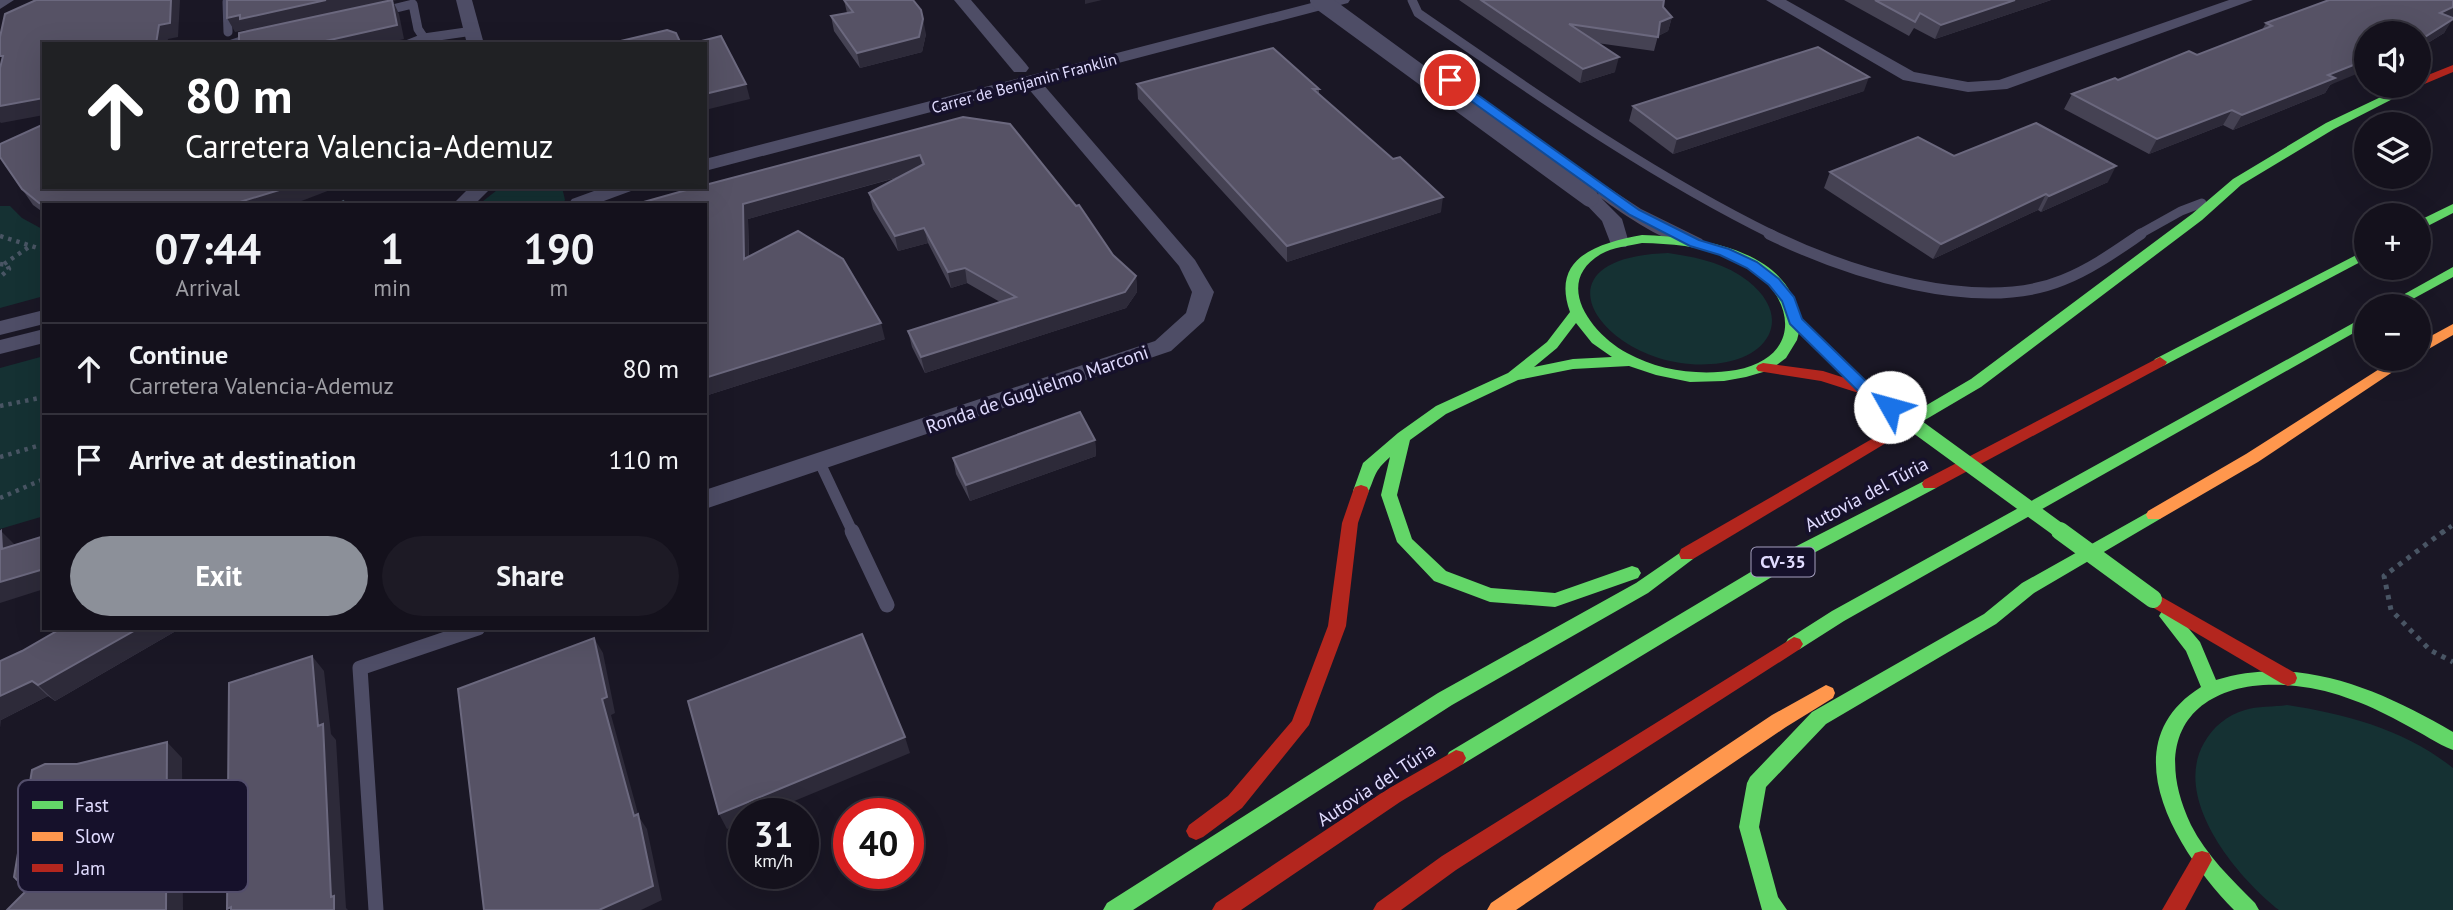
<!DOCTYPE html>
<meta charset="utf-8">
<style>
body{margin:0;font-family:"PT Sans",sans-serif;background:#1d1a25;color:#f1f3f6;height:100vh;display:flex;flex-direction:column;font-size:26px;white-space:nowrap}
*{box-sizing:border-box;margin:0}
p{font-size:23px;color:#9d9da3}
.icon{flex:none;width:38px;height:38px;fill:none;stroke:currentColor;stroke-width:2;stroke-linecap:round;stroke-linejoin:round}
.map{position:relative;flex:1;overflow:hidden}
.side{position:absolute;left:42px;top:203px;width:665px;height:427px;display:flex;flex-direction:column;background:#14111c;border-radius:0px;box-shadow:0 7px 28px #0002,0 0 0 2px #33313b}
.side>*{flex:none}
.banner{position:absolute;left:42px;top:42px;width:665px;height:147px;border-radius:0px;box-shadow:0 7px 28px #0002,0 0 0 2px #33313b;background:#202124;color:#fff;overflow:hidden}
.buttons{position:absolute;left:2354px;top:21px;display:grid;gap:14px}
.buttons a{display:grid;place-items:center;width:77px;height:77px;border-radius:50%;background:#14111c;box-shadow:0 7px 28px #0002,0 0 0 2px #33313b;font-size:35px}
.speed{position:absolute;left:728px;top:798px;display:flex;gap:14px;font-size:35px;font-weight:700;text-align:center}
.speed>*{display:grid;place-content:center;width:91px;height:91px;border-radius:50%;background:#14111c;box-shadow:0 7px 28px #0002,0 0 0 2px #33313b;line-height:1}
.speed small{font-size:18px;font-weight:400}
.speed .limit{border:10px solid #d22;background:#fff;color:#111}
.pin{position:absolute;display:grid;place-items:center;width:60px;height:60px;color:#fff;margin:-30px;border:4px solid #fff;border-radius:50%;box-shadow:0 2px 7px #0007}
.me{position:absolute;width:77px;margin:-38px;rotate:308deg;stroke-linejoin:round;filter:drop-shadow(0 0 5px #0008)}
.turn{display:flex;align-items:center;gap:24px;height:147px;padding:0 28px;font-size:32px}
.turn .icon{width:91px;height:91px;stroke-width:2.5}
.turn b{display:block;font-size:49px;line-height:60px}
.eta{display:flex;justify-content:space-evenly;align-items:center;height:119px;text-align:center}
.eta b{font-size:42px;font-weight:800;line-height:49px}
.primary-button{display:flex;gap:14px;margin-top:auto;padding:14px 28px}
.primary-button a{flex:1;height:80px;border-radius:42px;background:#8c9099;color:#fff;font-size:28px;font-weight:800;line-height:80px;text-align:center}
.primary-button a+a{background:#1d1a25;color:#f1f3f6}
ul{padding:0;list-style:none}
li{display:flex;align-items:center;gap:21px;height:91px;padding:0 28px;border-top:2px solid #33313b}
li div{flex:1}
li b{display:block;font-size:26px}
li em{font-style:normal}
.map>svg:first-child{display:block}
</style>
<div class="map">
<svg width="2453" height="910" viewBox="0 0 2453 910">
<rect width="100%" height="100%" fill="#1a1725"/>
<g fill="#153133">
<path d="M501,187H562L565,200L562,205H478Z"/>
<path d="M0,206H10L22,218L44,230V296L0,308Z"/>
<path d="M1668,253C1696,257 1725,263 1748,281C1792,316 1771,356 1721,363C1614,379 1517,258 1668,253Z"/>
<path d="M44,356V516L0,529V368Z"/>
<path d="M2287,705C2346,714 2406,730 2453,768V910H2279C2236,876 2172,799 2204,743C2213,727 2227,715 2245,710C2257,706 2274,707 2287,705Z"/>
</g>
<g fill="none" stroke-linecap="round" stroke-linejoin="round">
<path stroke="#495564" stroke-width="3.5" stroke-dasharray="2.5 3.5" stroke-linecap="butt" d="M337,205L345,201"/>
<g stroke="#495564" stroke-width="4.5" stroke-dasharray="3.5 5" stroke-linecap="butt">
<path d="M0,236L44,250"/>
<path d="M0,264L7,265L9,269L0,277"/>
<path d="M4,264L29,247"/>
<path d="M0,406L44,397"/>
<path d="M0,457L44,444"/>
<path d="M0,498L44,479"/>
<path d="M2442,533L2453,525"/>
</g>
<path stroke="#495564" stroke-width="5" stroke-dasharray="4.5 6" stroke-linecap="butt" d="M2444,531L2384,576L2391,610L2430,650L2453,662"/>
<g stroke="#4e4d66" stroke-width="9">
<path d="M1412,0L1418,13C1533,92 1647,173 1773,235"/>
<path d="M380,12L413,4L418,29L424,38"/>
<path d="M228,32L227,2L232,0"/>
<path d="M232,44L253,37"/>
<path d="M409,44L424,38L473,31"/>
<path d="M2138,235L2181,211L2202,203"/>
</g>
<g stroke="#4e4d66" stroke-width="11">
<path d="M1769,234C1847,272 1978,315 2063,280C2091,269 2116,251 2141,234"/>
<path d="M820,463L853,533"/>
</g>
<g stroke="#4e4d66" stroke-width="15">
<path d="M852,531L887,605"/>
<path d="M376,910L360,668L478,628"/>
</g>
<g fill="#4e4d66" fill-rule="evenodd">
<path d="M0,0H14L0,9Z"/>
<path d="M456,0H472L484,44H467Z"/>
<path d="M954,0H971L1026,64L1029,68L1026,72H1014Z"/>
<path d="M1323,0H1350L1348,3L1042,83L1195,260L1214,292L1204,321L1171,351L705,509V490L1155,341L1186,313L1192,292L1179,266L1027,87L705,171V159Z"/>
<path d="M1766,0H1786L1914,72L1968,82L1999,80L2229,0H2253L2007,89L1968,92L1903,80Z"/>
<path d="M1606,186L1641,209L1702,239L1705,243L1702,247C1679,253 1621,213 1601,198L1622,219L1629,243L1626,247H1612L1602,221L1580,198L1590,192L1598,195L1599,188Z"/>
<path d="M470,187H492L474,205H452Z"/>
<path d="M605,187H634L631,191L593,205L569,203L572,199Z"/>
<path d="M44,310V324L0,335V321Z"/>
<path d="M44,329V343L0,354V340Z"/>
</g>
<g fill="#63d668" fill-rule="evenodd">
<path d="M2404,86H2418L2334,129L2241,185L2202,220L1981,387L1896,437H1886L1883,433L1886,429L1971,379L2192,214L2233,179L2326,123Z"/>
<path d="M2453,204V213L2418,231V221Z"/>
<path d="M1642,235C1698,237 1788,248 1799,317L1867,384L1865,388H1855L1799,332L1797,340L1786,358L1770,370L1746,377L1724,381L1690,382L1656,375L1629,366L1573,369L1518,380L1446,414L1410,440L1397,495L1412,539L1446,571L1491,588L1555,593L1632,566L1638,568L1641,573L1638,578L1555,607L1490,602L1434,581L1397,542L1381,495L1390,457C1373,472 1376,476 1367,495H1355L1353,491L1363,463L1398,433L1436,406L1508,373L1547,342L1570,312C1550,256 1600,243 1642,235ZM1642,243C1677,244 1715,247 1745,265C1796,296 1804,357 1736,370C1700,376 1659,371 1627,353C1592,334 1552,283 1601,254C1613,247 1629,246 1642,243ZM1576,323L1592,343L1612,357L1573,359L1534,367L1557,348Z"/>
<path d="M2366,250V259L2165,365L2160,367L2153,362L2155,359Z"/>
<path d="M2453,267V277L2400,306H2383Z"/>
<path d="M2366,316V326L1844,621L1800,649L1794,651L1788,649L1785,644L1788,639L1832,611Z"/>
<path d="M1930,478L1938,484L1936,488L1793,564L1463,764L1456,766L1449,764L1446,758L1449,752L1781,554Z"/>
<path d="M2154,509L2160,511L2162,515L2160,519L2034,593L1996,624L1826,724L1766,787L1759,827L1778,897L1787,910H1762L1739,827L1747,783L1750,777L1812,712L1984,614L2022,583Z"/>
<path d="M1687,548L1693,549L1695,554L1693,559L1648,593L1452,705L1133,910H1103L1107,903L1438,693L1636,583Z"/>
<path d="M2168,609L2174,611L2200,642L2216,680C2300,654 2381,690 2453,732V750C2437,744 2422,733 2406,725C2372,706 2335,690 2296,686C2199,676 2147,732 2191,825C2206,855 2232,880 2255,903L2259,910H2234C2179,854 2108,745 2201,687L2186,651L2159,616L2162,611Z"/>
</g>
<g fill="#ff974d" fill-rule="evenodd">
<path d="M2453,324V335L2418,355V343Z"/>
<path d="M2395,359H2412L2258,462L2160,519H2148L2146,515L2148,511L2246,454Z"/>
<path d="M1826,685L1833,688L1835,693L1833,698L1786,727L1516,910H1487L1491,903L1772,715Z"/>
</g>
<g fill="#b3261e" fill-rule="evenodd">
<path d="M2453,65V72L2422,85L2415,86H2418V79Z"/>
<path d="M2160,357L2167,362L2165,365L1936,488H1924L1922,484L1924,480Z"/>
<path d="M1763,363L1823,371L1873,387L1875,391L1868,396L1821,381L1758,371L1756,368L1758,365Z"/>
<path d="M1891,428L1899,433L1896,437L1693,559H1681L1679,554L1681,549Z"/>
<path d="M1361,485L1367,487L1369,491L1358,523L1346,626L1309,725L1242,808L1203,837L1196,840L1189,837L1186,831L1189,825L1228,796L1292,721L1328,626L1342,523L1353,491L1355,487Z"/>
<path d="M2153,592L2295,673L2297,678L2295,683L2288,686L2281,683L2147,604L2144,599L2147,594Z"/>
<path d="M1794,637L1800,639L1803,644L1800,649L1456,870L1401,910H1373L1377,903L1442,856Z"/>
<path d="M1456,750L1463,752L1466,758L1463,764L1400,802L1241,910H1212L1216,903L1386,790Z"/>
<path d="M2202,851L2209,853L2212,860L2185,910H2162L2195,853Z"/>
</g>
<path stroke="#4e4d66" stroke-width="18" d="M1319,0L1590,198"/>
<path stroke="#63d668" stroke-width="15" d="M1868,391L2063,533"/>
<path stroke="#63d668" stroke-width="18" d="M2060,531L2153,599"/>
</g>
<g fill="#454253">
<path d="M844,0L926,34L922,52L860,68L834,31L831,16L847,13Z"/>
<path d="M1459,0H1664L1663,7L1672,17L1668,31L1658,36L1654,51L1597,43L1615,72L1580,83Z"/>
<path d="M1844,0H2051L1935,39L1914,28L1909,36Z"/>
<path d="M2452,18L2444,33L2418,49V33L2330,85L2325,93L2233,130L2223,125L2149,154L2064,109L2072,94L2197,55L2262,30L2266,23Z"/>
<path d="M1137,84L1319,89V94L1441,212L1287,262L1138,99Z"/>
<path d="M1864,91L1673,154L1629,121L1633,106Z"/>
<path d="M963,117L1136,276L1137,292L1126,308L925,373L912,347L908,331L1000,302L967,283L951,288L928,243L898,251L873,209L869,193L903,176L748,219L749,257L885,339L705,396V205Z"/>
<path d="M1954,156L2108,182L2041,212L2038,210L1933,259L1824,188L1830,172Z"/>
<path d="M22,189L303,201L44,205V213L33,205Z"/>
<path d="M1095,440L1096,456L970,501L956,474L953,458Z"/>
<path d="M62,628H181L55,701L48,696L1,720V728L0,661L22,651Z"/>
</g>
<g fill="#2d2a39">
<path d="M171,0H180L178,37L168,39L167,44H156L159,25Z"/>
<path d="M326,0H397L393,1L399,14L404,39L383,44H312L248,33L246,30L235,32L227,18Z"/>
<path d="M1085,0H1102L1085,4Z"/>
<path d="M2015,0H2051L1935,39L1941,25Z"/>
<path d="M2453,7V17L2430,27L2440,13Z"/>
<path d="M1672,17L1668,31L1656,37L1660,22Z"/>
<path d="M923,19L926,34L922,52L860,68L857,53Z"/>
<path d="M2453,19L2444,33L2418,49V43L2420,40Z"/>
<path d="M1619,57L1615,72L1580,83L1583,69Z"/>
<path d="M2366,60V70L2330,85L2325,93L2233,130L2242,115L2328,75Z"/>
<path d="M1869,77L1864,91L1673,154L1677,139Z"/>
<path d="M746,84L750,99L705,110V94Z"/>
<path d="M44,98V115L1,123L0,122V106Z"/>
<path d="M2232,110L2223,125L2149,154L2157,139Z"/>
<path d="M920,155L923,170L748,219L749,275L744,259L743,204Z"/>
<path d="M2116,166L2108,182L2041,212L2049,196Z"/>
<path d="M289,187H338L291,205H230Z"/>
<path d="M2046,194L2038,210L1933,259L1941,244Z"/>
<path d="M1443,197L1441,212L1287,262V246Z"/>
<path d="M924,228L928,243L898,251L895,236Z"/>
<path d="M965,268L967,283L951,288L948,272Z"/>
<path d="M1136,276L1137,292L1126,308L925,373L921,357Z"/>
<path d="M881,323L885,339L705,396V378Z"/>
<path d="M1095,440L1096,456L970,501L966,485Z"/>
<path d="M1,531L17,547L2,549Z"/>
<path d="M44,569V589L0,603V582Z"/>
<path d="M139,628H181L55,701L38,685Z"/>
<path d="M594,638L603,653L615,713L611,715L639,817L647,829L662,900L641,910H599L602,699Z"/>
<path d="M312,656L324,671L331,734L336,740L346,908L348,910H334L331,897L318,726Z"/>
<path d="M32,681L48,696L1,720L0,728V696Z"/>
<path d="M905,737L910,753L763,814H744V822L727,829L719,814Z"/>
<path d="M167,742L182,758L183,910H166Z"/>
</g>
<g fill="#565265" stroke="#6b687e" stroke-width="2">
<path d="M36,0H171L170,23L159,25L156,44H44V98L0,106V68L3,56H0V37L5,14Z"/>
<path d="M227,0H326L240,19V15L227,18Z"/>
<path d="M392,0L397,25L312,44H239V33Z"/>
<path d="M844,0H913L921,10L923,19L919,37L857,53L831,16L853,12Z"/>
<path d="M1481,0H1664L1663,7L1672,17L1660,22L1658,37L1569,24L1619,57L1583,69Z"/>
<path d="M1875,0H2015L1941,25L1920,13L1915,22Z"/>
<path d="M2329,0H2453V7L2440,13L2453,18V19L2420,40L2418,39V33H2366V60L2328,75L2335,78L2242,115L2232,110L2157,139L2072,94L2115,78L2118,80L2189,51L2197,55L2272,26L2266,23Z"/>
<path d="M667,30L676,33L681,44H608Z"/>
<path d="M721,36L746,84L705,94V44H690Z"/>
<path d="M1818,47L1869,77L1677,139L1633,106Z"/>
<path d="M1273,48L1319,89H1313L1393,159L1400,157L1443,197L1287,246L1137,84Z"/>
<path d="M963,117L1010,124L1076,206L1079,205L1113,255L1136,276L1125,292L921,357L908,331L1016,297L965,268L948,272L924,228L895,236L869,193L924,164L920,155L743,204L744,259L798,231L843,259L881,323L705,378V205H633L697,187H705V185Z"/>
<path d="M2036,123L2116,166L2049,196L2046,194L1941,244L1830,172L1918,137L1954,156Z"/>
<path d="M44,124V187H289L230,205H44L39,203L22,189L0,157V144Z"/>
<path d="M1080,412L1095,440L966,485L953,458Z"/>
<path d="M1,531L2,549L44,536V569L0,582V532Z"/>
<path d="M62,628H139L38,685L32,681L0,696V661L22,651Z"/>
<path d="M862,634L905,737L719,814L688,701Z"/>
<path d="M594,638L607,697L602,699L634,816L638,814L653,886L599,910H484L458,689Z"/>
<path d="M312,656L318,726L323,724L331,897L334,896V910H231V907L227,909L229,683Z"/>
<path d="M167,742L166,910H7L27,890L14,877L32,770L45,764H77Z"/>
</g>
<path fill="#1a73e8" stroke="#114b97" stroke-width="2" d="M1446,78H1454L1639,210L1699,240L1729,249L1757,262L1779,279L1794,297L1802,319L1873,388L1895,404V411H1884L1862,395L1790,324L1782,301L1769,285L1747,268L1720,255L1690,246L1630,215L1446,83Z"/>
<g text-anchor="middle" stroke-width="7" stroke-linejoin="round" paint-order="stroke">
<g font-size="16" fill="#e1dcff" stroke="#16112b">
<text transform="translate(1024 83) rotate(-15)" y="6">Carrer de Benjamin Franklin</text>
</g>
<rect fill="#16112b" stroke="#a49fbf" stroke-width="2" x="1751.5" y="547.5" width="63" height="29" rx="5"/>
<g font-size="18" font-weight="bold" fill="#e1dcff">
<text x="1783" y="568">CV-35</text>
</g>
<g font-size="19" fill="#e1dcff" stroke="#16112b">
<text transform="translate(1037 389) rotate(-19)" y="7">Ronda de Guglielmo Marconi</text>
<text transform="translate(1866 494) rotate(-28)" y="7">Autovia del Túria</text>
<text transform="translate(1376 784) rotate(-33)" y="7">Autovia del Túria</text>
</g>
</g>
<rect x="18" y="780" width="230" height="112" rx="10" fill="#16112b" stroke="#534e6b" stroke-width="2"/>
<rect x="32" y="801" width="31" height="8" fill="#63d668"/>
<rect x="32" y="832" width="31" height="9" fill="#ff974d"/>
<rect x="32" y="864" width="31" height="8" fill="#b3261e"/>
<g font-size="19" fill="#e1dcff">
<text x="75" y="812">Fast</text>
<text x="75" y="843">Slow</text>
<text x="75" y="875">Jam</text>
</g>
</svg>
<div class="buttons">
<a><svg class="icon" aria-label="sound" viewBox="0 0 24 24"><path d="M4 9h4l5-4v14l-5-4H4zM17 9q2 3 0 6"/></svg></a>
<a><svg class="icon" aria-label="layers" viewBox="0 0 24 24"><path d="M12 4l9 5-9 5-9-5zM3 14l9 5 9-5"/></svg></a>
<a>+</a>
<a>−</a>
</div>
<div class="speed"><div>31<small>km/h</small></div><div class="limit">40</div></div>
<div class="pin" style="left:1450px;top:80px;background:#d93025"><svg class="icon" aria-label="arrive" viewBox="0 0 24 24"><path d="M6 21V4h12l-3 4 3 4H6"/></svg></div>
<svg class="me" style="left:1890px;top:407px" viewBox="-20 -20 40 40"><circle r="19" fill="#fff"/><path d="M0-13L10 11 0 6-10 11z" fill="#1a73e8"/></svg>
<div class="banner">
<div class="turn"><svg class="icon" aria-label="ahead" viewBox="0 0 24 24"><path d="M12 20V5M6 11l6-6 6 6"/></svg><div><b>80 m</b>Carretera Valencia-Ademuz</div></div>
</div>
<section class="side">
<div class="eta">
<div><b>07:44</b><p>Arrival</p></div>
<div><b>1</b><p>min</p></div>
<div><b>190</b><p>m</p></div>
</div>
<ul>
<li><svg class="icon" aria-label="ahead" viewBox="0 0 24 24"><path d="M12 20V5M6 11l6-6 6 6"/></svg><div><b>Continue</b><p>Carretera Valencia-Ademuz</p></div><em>80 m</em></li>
<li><svg class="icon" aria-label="arrive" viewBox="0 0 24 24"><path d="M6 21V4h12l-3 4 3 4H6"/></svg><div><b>Arrive at destination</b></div><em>110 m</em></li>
</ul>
<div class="primary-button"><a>Exit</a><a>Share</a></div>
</section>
</div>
